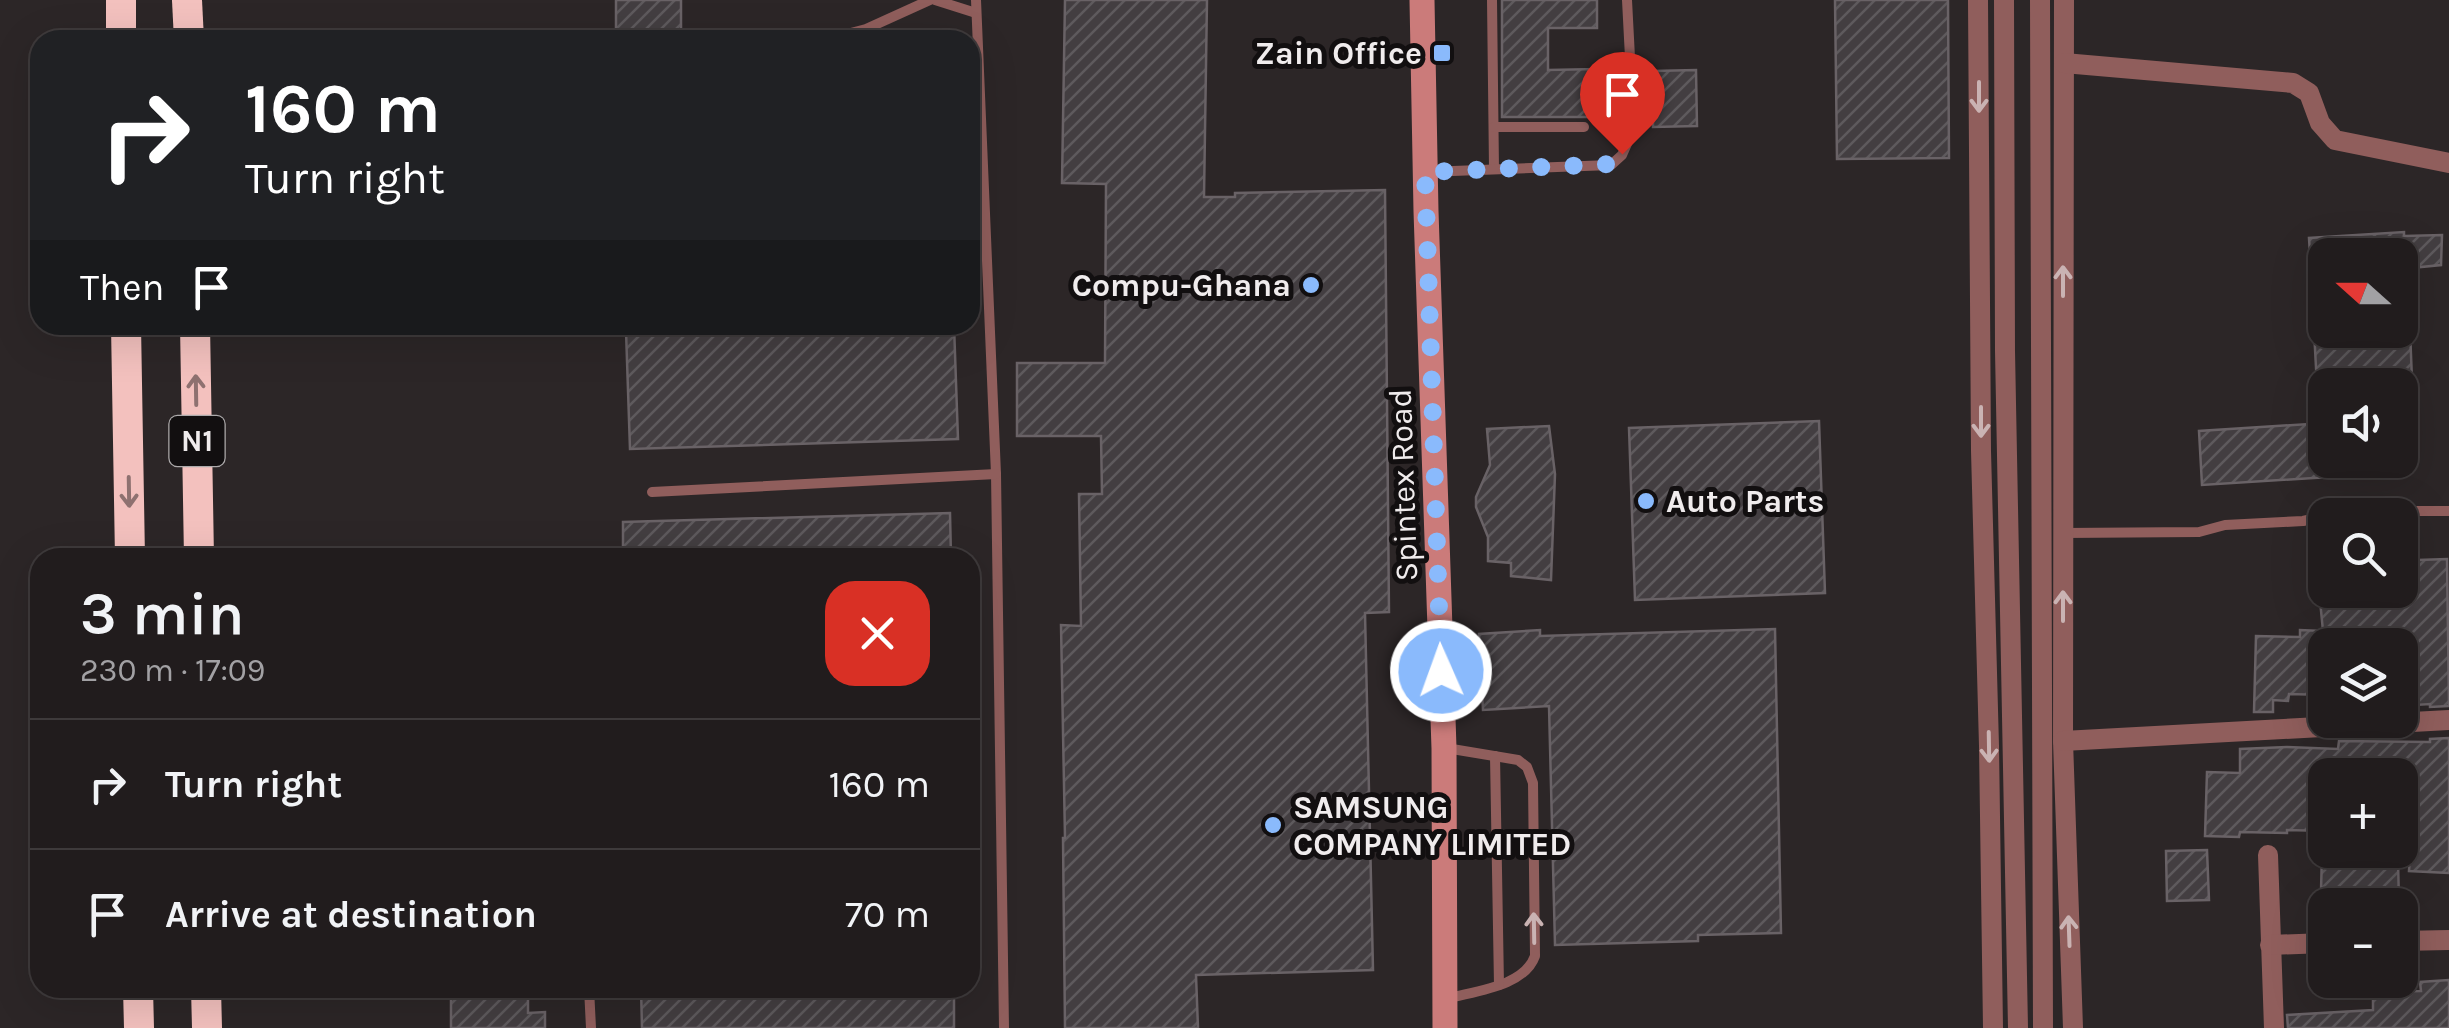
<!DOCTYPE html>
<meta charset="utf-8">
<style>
body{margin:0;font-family:Karla,sans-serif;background:#292526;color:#f1f3f6;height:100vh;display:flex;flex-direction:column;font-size:38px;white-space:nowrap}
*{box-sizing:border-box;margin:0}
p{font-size:32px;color:#a2a1a4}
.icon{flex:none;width:55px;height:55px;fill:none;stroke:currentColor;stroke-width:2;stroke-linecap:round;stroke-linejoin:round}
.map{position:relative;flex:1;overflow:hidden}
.details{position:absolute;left:30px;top:548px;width:950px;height:450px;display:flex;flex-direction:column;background:#211c1d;border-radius:30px;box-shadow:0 10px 40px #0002,0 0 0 2px #3e3a3b}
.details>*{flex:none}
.hud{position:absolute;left:30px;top:30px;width:950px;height:305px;border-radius:30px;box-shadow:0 10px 40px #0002,0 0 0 2px #3e3a3b;background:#202124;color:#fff;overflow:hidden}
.needle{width:65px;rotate:291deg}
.buttons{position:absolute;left:2308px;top:238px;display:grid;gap:20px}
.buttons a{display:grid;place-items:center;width:110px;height:110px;border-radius:20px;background:#211c1d;box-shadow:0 10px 40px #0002,0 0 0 2px #3e3a3b;font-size:50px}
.pin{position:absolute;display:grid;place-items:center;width:85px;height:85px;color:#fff;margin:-102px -42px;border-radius:50% 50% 50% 0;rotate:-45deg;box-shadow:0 0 10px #0007}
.pin .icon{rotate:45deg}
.me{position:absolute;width:110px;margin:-55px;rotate:358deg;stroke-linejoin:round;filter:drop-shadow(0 0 8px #0008)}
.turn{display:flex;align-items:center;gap:35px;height:210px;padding:0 50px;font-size:45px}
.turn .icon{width:130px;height:130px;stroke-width:2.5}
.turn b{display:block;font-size:70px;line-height:85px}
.then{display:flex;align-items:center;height:95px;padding:0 50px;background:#0003;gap:20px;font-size:38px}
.round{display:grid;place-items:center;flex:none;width:105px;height:105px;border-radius:30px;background:#292526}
.head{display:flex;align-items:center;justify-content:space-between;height:170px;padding:0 50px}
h1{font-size:60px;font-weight:600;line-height:75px}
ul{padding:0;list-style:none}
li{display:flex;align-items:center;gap:30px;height:130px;padding:0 50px;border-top:2px solid #3e3a3b}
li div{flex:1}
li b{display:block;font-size:38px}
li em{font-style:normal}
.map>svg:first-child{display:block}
</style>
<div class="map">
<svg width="2449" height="1028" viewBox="0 0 2449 1028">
<defs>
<pattern id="building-hatch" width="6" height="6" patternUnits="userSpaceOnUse" patternTransform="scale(2.5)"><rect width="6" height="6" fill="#433e41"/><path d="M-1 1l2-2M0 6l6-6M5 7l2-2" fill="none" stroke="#5e5a5d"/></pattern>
</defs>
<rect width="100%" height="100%" fill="#2c2627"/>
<g fill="url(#building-hatch)" stroke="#696266" stroke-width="2.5">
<rect x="616" y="0" width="65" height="40"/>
<path d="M1065,0H1207L1204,197H1235V193L1385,190L1389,612L1365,613L1373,970L1196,975L1198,1028H1065L1063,838H1065L1061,625L1081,626L1079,494H1102L1101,436H1017V363H1105L1106,184L1062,183Z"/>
<path d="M1502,0H1597V28H1548V70L1597,69V117H1502Z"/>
<path d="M1835,0H1948L1949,158L1837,159Z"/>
<path d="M1696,70L1697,126L1653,127V71Z"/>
<path d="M2404,232V236L2442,235L2441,265L2400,269V255H2310L2309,238Z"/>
<path d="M807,325H954L958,439L630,449L626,331Z"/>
<path d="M2314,330H2410L2412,380L2317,386Z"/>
<path d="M1819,421L1825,593L1635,600L1629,428Z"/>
<path d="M2325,423V460H2393V473L2202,485L2199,431Z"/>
<path d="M1549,426L1555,474L1551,580L1511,576V563L1488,561V537L1476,507V497L1490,465L1487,429Z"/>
<path d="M950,513L951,558H623V522Z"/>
<path d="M2447,559L2449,706L2430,707V704L2400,706V645H2325V695L2289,694L2288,701L2273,700V712H2254L2256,636L2300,637V630L2323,631L2319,590H2400V576H2418V560Z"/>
<path d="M1775,629L1781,933L1698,935V941L1555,945L1549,706L1483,710L1479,634L1540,630V636Z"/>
<path d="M2449,738V873L2409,871L2412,826H2400V775H2325V831L2287,830V833L2240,832L2239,837L2205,836L2207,772L2240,773V749L2287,747L2338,749L2339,741L2430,742V739Z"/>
<path d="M2207,850L2209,900L2167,901L2166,851Z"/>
<path d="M2322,853H2365V862L2398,861L2399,901L2372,902L2371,892L2321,891Z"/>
<path d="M2449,980V1028H2288L2287,1015L2373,1010V992L2421,991L2420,982Z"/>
<path d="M451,988H528V1013L545,1012V1028H451Z"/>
<path d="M641,988H954V1028H642Z"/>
</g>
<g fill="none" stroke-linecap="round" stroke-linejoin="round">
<g stroke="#905e5c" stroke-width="10">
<path d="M935,0L976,13"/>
<path d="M976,0L996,474L1004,1028"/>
<path d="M1492,0L1494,169"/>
<path d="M824,40L866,29L930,0"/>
<path d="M1494,127H1584"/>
<path d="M1426,172L1611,165L1622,155L1630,137L1633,115L1627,0"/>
<path d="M652,492L996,474"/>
<path d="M2329,515L2345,511H2449"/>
<path d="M2063,533L2199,532L2225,525L2303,521L2325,516"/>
<path d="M1446,748L1518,760L1527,767L1533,783L1535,956C1524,987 1474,991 1446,999"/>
<path d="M1495,756L1499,985"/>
<path d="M589,988L591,1028"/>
</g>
<g stroke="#905e5c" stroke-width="20">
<path d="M1978,0L1981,451L1989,746L1993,1028"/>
<path d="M2004,0L2005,351L2018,1028"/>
<path d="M2040,0L2043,1028"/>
<path d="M2064,0L2063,741L2073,1028"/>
<path d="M2064,63L2293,83L2309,93L2320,123L2335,140L2449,163"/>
<path d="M2063,741L2449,720"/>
<path d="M2268,855L2274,1028"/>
<path d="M2400,941L2449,940"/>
<path d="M2270,945L2325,943"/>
</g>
<path stroke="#cb7b7a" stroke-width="25" d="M1422,0L1426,211L1444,748L1445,1028"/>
<g stroke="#f3c1be" stroke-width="30">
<path d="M121,0V40"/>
<path d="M187,0L189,40"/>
<path d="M126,325L130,558"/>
<path d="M195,325L199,558"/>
<path d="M138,988L139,1028"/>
<path d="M206,988L207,1028"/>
</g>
</g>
<defs><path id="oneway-shaft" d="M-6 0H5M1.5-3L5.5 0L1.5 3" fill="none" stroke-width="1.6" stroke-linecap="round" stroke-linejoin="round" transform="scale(2.5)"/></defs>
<g stroke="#cab3b3">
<use href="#oneway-shaft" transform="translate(1979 97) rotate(90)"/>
<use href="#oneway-shaft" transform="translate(2063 281) rotate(-90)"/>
<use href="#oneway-shaft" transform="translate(1981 422) rotate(90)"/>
<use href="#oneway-shaft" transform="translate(2063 606) rotate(-90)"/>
<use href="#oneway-shaft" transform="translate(1989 747) rotate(89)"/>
<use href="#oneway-shaft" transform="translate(1534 928) rotate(-91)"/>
<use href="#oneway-shaft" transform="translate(2069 931) rotate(-92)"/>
</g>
<g stroke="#8e7170">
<use href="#oneway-shaft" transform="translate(196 390) rotate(-91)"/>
<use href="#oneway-shaft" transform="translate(129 492) rotate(89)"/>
</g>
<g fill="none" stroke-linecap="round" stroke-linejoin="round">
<path stroke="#8abafc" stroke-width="18" stroke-dasharray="0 32.4" d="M1441,671L1425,172L1612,164L1622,154"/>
</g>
<g fill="#8abafc" stroke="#120f10" stroke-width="4">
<rect x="1432" y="43" width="20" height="20" rx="5"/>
<circle cx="1311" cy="285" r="10"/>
<circle cx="1646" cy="501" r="10"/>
<circle cx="1273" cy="825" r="10"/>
</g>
<g text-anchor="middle" stroke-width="10" stroke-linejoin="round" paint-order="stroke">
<rect fill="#120f10" stroke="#adaaab" stroke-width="2.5" x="169.5" y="416" width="55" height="50" rx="8"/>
<g font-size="30" font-weight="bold" fill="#f0eced">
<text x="197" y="451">N1</text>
</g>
<g font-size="32" font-weight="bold" fill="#f0eced" stroke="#120f10" text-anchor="end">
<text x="1422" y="64">Zain Office</text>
<text x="1291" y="296">Compu-Ghana</text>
<text x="1666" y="512" text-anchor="start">Auto Parts</text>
<text x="1293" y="818" text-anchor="start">SAMSUNG<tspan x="1293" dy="37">COMPANY LIMITED</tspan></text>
</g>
<g font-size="32" fill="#f0eced" stroke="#120f10">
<text transform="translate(1403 485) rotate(-92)" y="11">Spintex Road</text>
</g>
</g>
</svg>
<div class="buttons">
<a><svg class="needle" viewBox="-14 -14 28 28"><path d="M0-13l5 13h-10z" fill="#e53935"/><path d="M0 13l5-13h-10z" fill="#a2a1a4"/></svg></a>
<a><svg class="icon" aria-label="sound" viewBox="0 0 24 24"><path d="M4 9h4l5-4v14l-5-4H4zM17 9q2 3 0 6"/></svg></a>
<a><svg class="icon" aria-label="search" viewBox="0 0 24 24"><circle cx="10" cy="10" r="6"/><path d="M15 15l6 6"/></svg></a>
<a><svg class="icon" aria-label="layers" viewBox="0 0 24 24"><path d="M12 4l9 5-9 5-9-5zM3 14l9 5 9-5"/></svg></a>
<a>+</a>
<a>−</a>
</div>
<div class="pin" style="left:1622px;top:154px;background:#d93025"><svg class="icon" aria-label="arrive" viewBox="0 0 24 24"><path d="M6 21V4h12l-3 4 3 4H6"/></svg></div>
<svg class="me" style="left:1441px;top:671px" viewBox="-20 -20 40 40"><circle r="17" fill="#8abafc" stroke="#fff" stroke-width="3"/><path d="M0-11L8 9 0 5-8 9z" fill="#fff"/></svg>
<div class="hud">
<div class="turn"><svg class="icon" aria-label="right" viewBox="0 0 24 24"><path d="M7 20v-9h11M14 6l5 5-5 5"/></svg><div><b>160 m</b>Turn right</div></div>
<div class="then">Then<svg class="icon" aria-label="arrive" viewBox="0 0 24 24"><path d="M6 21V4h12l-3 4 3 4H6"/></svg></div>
</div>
<section class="details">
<div class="head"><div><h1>3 min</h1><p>230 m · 17:09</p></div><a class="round" style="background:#d93025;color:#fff"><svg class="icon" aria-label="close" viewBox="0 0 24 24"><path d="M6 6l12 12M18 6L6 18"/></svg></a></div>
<ul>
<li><svg class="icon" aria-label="right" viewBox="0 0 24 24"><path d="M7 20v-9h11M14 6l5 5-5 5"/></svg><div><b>Turn right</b></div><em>160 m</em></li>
<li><svg class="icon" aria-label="arrive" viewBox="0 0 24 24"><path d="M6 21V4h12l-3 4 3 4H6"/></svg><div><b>Arrive at destination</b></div><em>70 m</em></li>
</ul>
</section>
</div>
